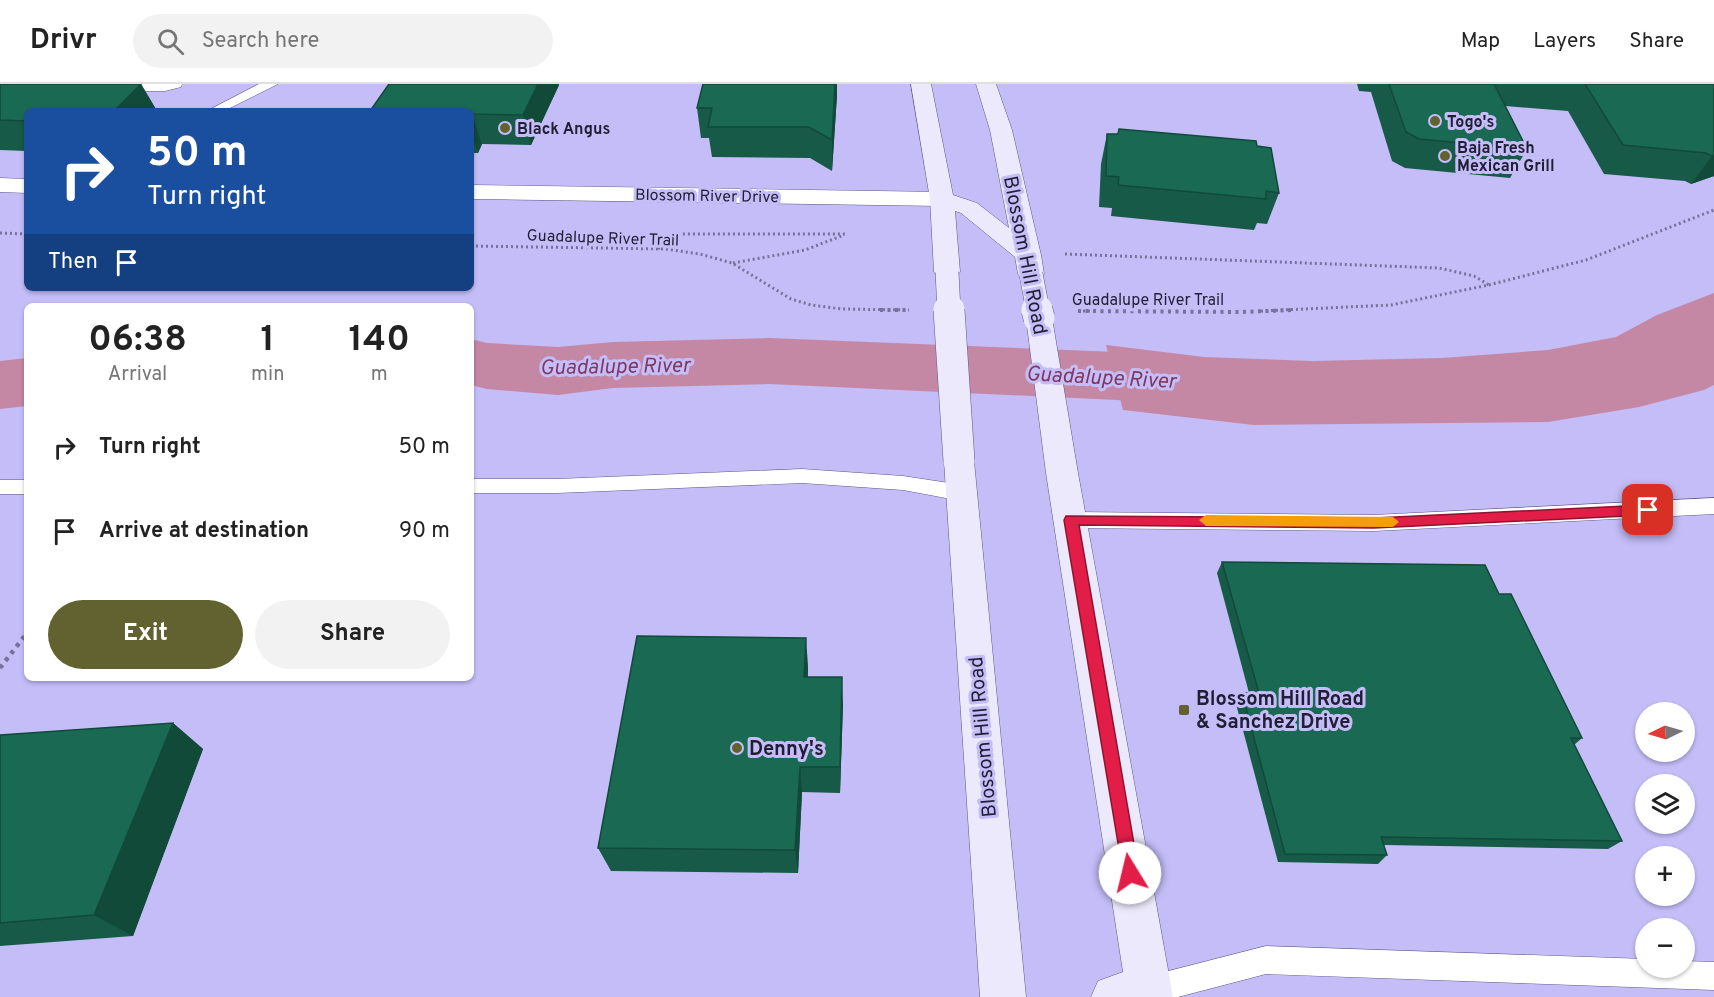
<!DOCTYPE html>
<meta charset="utf-8">
<style>
body{margin:0;font-family:Overpass,sans-serif;background:#f2f2f2;color:#222;height:100vh;display:flex;flex-direction:column;font-size:22px;white-space:nowrap}
*{box-sizing:border-box;margin:0}
p{font-size:20px;color:#767676}
.icon{flex:none;width:33px;height:33px;fill:none;stroke:currentColor;stroke-width:2;stroke-linecap:round;stroke-linejoin:round}
.map{position:relative;flex:1;overflow:hidden}
.drawer{position:absolute;left:24px;top:219px;width:450px;height:378px;display:flex;flex-direction:column;background:#fff;border-radius:9px;box-shadow:0 2px 4px #0004}
.drawer>*{flex:none}
.hud{position:absolute;left:24px;top:24px;width:450px;height:183px;border-radius:9px;box-shadow:0 2px 4px #0004;background:#1a4fa0;color:#fff;overflow:hidden}
.needle{width:39px;rotate:265deg}
.tools{position:absolute;left:1635px;top:618px;display:grid;gap:12px}
.tools a{display:grid;place-items:center;width:60px;height:60px;border-radius:50%;background:#fff;box-shadow:0 2px 4px #0004;font-size:30px}
.pin{position:absolute;display:grid;place-items:center;width:51px;height:51px;color:#fff;margin:-26px;border-radius:12px;box-shadow:0 3px 9px #0006}
.me{position:absolute;width:66px;margin:-33px;rotate:351deg;stroke-linejoin:round;filter:drop-shadow(0 0 4px #0008)}
.turn{display:flex;align-items:center;gap:21px;height:126px;padding:0 24px;font-size:27px}
.turn .icon{width:78px;height:78px;stroke-width:2.5}
.turn b{display:block;font-size:42px;line-height:51px}
.then{display:flex;align-items:center;height:57px;padding:0 24px;background:#0003;gap:12px;font-size:22px}
.eta{display:flex;justify-content:space-evenly;align-items:center;height:102px;text-align:center}
.eta b{font-size:36px;font-weight:700;line-height:42px}
.action{display:flex;gap:12px;margin-top:auto;padding:12px 24px}
.action a{flex:1;height:69px;border-radius:36px;background:#61622f;color:#fff;font-size:24px;font-weight:700;line-height:69px;text-align:center}
.action a+a{background:#f2f2f2;color:#222}
ul{padding:0;list-style:none}
li{display:flex;align-items:center;gap:18px;height:84px;padding:0 24px}
li div{flex:1}
li b{display:block;font-size:22px}
li em{font-style:normal}
header{display:flex;align-items:center;gap:36px;box-sizing:border-box;height:84px;padding:0 30px;background:#fff;border-bottom:2px solid #e0e0e0}
header strong{font-size:28px}
nav{display:flex;gap:33px;margin-inline-start:auto;font-size:21px}
.search{width:420px;height:54px;background:#f2f2f2;display:flex;align-items:center;gap:15px;box-sizing:border-box;padding:0 21px;border-radius:33px;color:#767676;font-size:22px}
.map>svg:first-child{display:block}
</style>
<header>
<strong>Drivr</strong>
<div class="search"><svg class="icon" aria-label="search" viewBox="0 0 24 24"><circle cx="10" cy="10" r="6"/><path d="M15 15l6 6"/></svg>Search here</div>
<nav><a>Map</a><a>Layers</a><a>Share</a></nav>
</header>
<div class="map">
<svg width="1714" height="913" viewBox="0 0 1714 913">
<rect width="100%" height="100%" fill="#c4bdf8"/>
<path fill="#c488a4" d="M1714,209V301L1704,306L1639,323L1548,338L1254,341L1123,326L1106,261L1204,273L1313,277L1442,274L1548,266L1616,253L1657,231Z"/>
<g fill="none" stroke-linecap="round" stroke-linejoin="round">
<g fill="#c488a4" fill-rule="evenodd">
<path d="M769,254L1117,268L1229,277L1254,284L1265,301L1254,318L1229,325L1117,316L769,300L613,304L558,311L487,305L471,301V255L487,259L558,263L613,258Z"/>
<path d="M27,274V322L0,325V277Z"/>
</g>
<defs>
<g id="lane">
<path d="M109,0H182L181,3L165,7H114L108,3Z"/>
<path d="M259,0H278L224,27H207Z"/>
<path d="M802,385L903,392L962,401L969,404L972,409L969,414L962,417L903,406L802,399L557,409H471V395H557Z"/>
<rect x="0" y="396" width="27" height="14"/>
<path d="M1714,414V430L1374,447L1071,444L1064,442L1061,436L1064,430L1071,428L1374,431Z"/>
<path d="M1266,862L1646,875V884H1684V877L1714,878V906L1266,890L1178,913H1137L1135,906L1139,896L1149,892Z"/>
</g>
<g id="street">
<path d="M0,94L27,95V109L0,108Z"/>
<path d="M471,101L942,108L950,110L954,115L950,120L942,122L471,115Z"/>
</g>
<g id="secondary">
<path d="M911,0H931L953,111L977,119L1009,144L990,46L976,0H996L1012,46L1041,171L1044,190L1040,195L1031,198L1022,195L1018,190L1015,173L961,129L955,127L960,188L956,193L947,196L938,193L934,188L930,115Z"/>
<path d="M1039,226L1048,228L1052,234L1078,389L1173,913H1091L1098,897L1123,888L1046,389L1026,234L1030,228Z"/>
<path d="M959,366L970,369L974,377L1026,913H980L944,377L948,369Z"/>
</g>
</defs>
<use href="#lane" stroke="#5e568a" stroke-width="1"/>
<use href="#street" stroke="#5e568a" stroke-width="1"/>
<use href="#secondary" stroke="#5e568a" stroke-width="1"/>
<g stroke="#77729b" stroke-width="3" stroke-dasharray="2 3" stroke-linecap="butt">
<path d="M0,149L27,150"/>
<path d="M471,162L665,165L700,170L732,179L791,215L811,221L842,225L909,226"/>
<path d="M658,165L671,153L682,150H847"/>
<path d="M1065,170L1439,184L1474,192L1489,201"/>
<path d="M733,179L805,166L844,151"/>
<path d="M1078,227H1090"/>
<path d="M1261,227L1391,221L1489,201L1586,176L1714,126"/>
</g>
<g stroke="#77729b" stroke-width="4" stroke-dasharray="3 4.5" stroke-linecap="butt">
<path d="M880,226H909"/>
<path d="M1078,227L1241,228L1293,226"/>
</g>
<path stroke="#77729b" stroke-width="4.5" stroke-dasharray="4 5" stroke-linecap="butt" d="M0,584L27,549"/>
<use href="#lane" fill="#fff" fill-rule="evenodd"/>
<use href="#street" fill="#fff" fill-rule="evenodd"/>
<use href="#secondary" fill="#ebe9fb" fill-rule="evenodd"/>
<defs>
<g id="secondary-bridge-far1">
<path d="M947,188L949,227"/>
<path d="M1031,190L1038,227"/>
</g>
<g id="secondary-bridge">
<path d="M949,226L959,377"/>
<path d="M1037,226L1039,234"/>
</g>
</defs>
<use href="#secondary-bridge-far1" stroke="#5e568a" stroke-width="24" stroke-linecap="butt"/>
<use href="#secondary-bridge" stroke="#5e568a" stroke-width="32" stroke-linecap="butt"/>
<use href="#secondary-bridge-far1" stroke="#ebe9fb" stroke-width="23"/>
<use href="#secondary-bridge" stroke="#ebe9fb" stroke-width="31"/>
</g>
<g fill="#165a47">
<path d="M0,0H141L157,27H27V67L0,66Z"/>
<path d="M703,0H837V11L832,87L810,74L712,73L709,54H701L697,24Z"/>
<path d="M1357,0H1714V92L1691,100L1685,97L1604,90L1568,27L1505,22L1527,65L1510,94L1405,84L1392,77L1371,8L1359,7Z"/>
<path d="M559,1L531,61L482,60L478,69H472L471,71V27Z"/>
<path d="M1119,45L1257,62L1279,109L1267,140L1257,139L1254,146L1111,132L1112,124L1099,123L1101,80L1107,50H1118Z"/>
<path d="M1222,478L1499,510L1582,654L1574,661L1622,757L1608,765L1384,761L1387,771L1378,780L1278,778L1236,620L1242,609H1249L1217,489Z"/>
<path d="M808,582V593L843,620L840,709L802,708L798,789L611,787L598,764Z"/>
<path d="M173,639L203,665L133,852L0,862V651Z"/>
</g>
<g fill="#124a3a">
<path d="M141,0L157,27H114Z"/>
<path d="M538,0H559V1L531,61L523,31Z"/>
<path d="M835,0H837V11L832,87V56Z"/>
<path d="M472,30L482,60L478,69L471,48V32Z"/>
<path d="M1714,71V92L1691,100L1712,72Z"/>
<path d="M806,554L808,582L806,620L804,593Z"/>
<path d="M842,593L843,620L840,709V683Z"/>
<path d="M173,639L203,665L133,852L94,831Z"/>
<path d="M800,683L802,708L798,789L795,766Z"/>
</g>
<g fill="#1a6953" stroke="#124a3a" stroke-width="1.5">
<path d="M0,0H141L114,27H27V37L0,36Z"/>
<path d="M389,0H538L523,31L472,30L471,32V27H370Z"/>
<path d="M703,0H835L832,56L809,43H708L712,24H697Z"/>
<path d="M1389,0H1494L1527,65L1419,55L1406,48Z"/>
<path d="M1585,0H1714V71L1712,72L1706,69L1623,61Z"/>
<path d="M1119,45L1256,57L1257,62L1271,64L1279,109L1266,107V115L1118,101L1119,93L1106,92L1107,50H1118Z"/>
<path d="M1222,478L1485,481L1499,510H1511L1582,654H1571L1622,757L1381,753L1387,771L1285,770L1242,609H1259Z"/>
<path d="M637,552L806,554L804,593H842L840,683H800L795,766L598,764Z"/>
<path d="M173,639L94,831L0,839V651Z"/>
</g>
<path fill="#e11d48" stroke="#92132f" stroke-width="1.5" d="M1648,421L1654,426L1648,431L1374,444L1079,441L1139,789L1136,795L1130,797L1124,795L1064,436L1066,432L1374,434Z"/>
<path fill="#f59e0b" d="M1206,431L1393,433L1399,438L1393,443L1206,442L1199,436Z"/>
<g fill="#61622f" stroke="#c4bdf8" stroke-width="2">
<circle cx="1435" cy="37" r="6"/>
<circle cx="505" cy="44" r="6"/>
<circle cx="1445" cy="72" r="6"/>
<rect x="1178" y="620" width="12" height="12" rx="3"/>
<circle cx="737" cy="664" r="6"/>
</g>
<g text-anchor="middle" stroke-width="6" stroke-linejoin="round" paint-order="stroke">
<g font-size="16" font-weight="bold" fill="#221f35" stroke="#c4bdf8" text-anchor="start">
<text x="1447" y="43">Togo's</text>
<text x="517" y="50">Black Angus</text>
<text x="1457" y="69">Baja Fresh<tspan x="1457" dy="18">Mexican Grill</tspan></text>
</g>
<g font-size="16" fill="#221f35" stroke="#c4bdf8">
<text transform="translate(707 111) rotate(1)" y="6">Blossom River Drive</text>
<text transform="translate(603 153) rotate(2)" y="6">Guadalupe River Trail</text>
<text x="1148" y="221">Guadalupe River Trail</text>
</g>
<g font-size="20" fill="#221f35" stroke="#c4bdf8">
<text transform="translate(1026 171) rotate(79)" y="7">Blossom Hill Road</text>
<text transform="translate(982 653) rotate(-95)" y="7">Blossom Hill Road</text>
</g>
<g font-size="20" font-weight="bold" fill="#221f35" stroke="#c4bdf8" text-anchor="start">
<text x="1196" y="621">Blossom Hill Road<tspan x="1196" dy="23">&amp; Sanchez Drive</tspan></text>
<text x="749" y="671">Denny's</text>
</g>
<g font-size="21" font-style="italic" fill="#81385e" stroke="#c4bdf8">
<text transform="translate(615 282) rotate(-1)" y="7">Guadalupe River</text>
<text transform="translate(1101 293) rotate(3)" y="7">Guadalupe River</text>
</g>
</g>
</svg>
<div class="tools">
<a><svg class="needle" viewBox="-14 -14 28 28"><path d="M0-13l5 13h-10z" fill="#e53935"/><path d="M0 13l5-13h-10z" fill="#767676"/></svg></a>
<a><svg class="icon" aria-label="layers" viewBox="0 0 24 24"><path d="M12 4l9 5-9 5-9-5zM3 14l9 5 9-5"/></svg></a>
<a>+</a>
<a>−</a>
</div>
<div class="pin" style="left:1648px;top:426px;background:#d93025"><svg class="icon" aria-label="arrive" viewBox="0 0 24 24"><path d="M6 21V4h12l-3 4 3 4H6"/></svg></div>
<svg class="me" style="left:1130px;top:789px" viewBox="-20 -20 40 40"><circle r="19" fill="#fff"/><path d="M0-13L10 11 0 6-10 11z" fill="#e11d48"/></svg>
<div class="hud">
<div class="turn"><svg class="icon" aria-label="right" viewBox="0 0 24 24"><path d="M7 20v-9h11M14 6l5 5-5 5"/></svg><div><b>50 m</b>Turn right</div></div>
<div class="then">Then<svg class="icon" aria-label="arrive" viewBox="0 0 24 24"><path d="M6 21V4h12l-3 4 3 4H6"/></svg></div>
</div>
<section class="drawer">
<div class="eta">
<div><b>06:38</b><p>Arrival</p></div>
<div><b>1</b><p>min</p></div>
<div><b>140</b><p>m</p></div>
</div>
<ul>
<li><svg class="icon" aria-label="right" viewBox="0 0 24 24"><path d="M7 20v-9h11M14 6l5 5-5 5"/></svg><div><b>Turn right</b></div><em>50 m</em></li>
<li><svg class="icon" aria-label="arrive" viewBox="0 0 24 24"><path d="M6 21V4h12l-3 4 3 4H6"/></svg><div><b>Arrive at destination</b></div><em>90 m</em></li>
</ul>
<div class="action"><a>Exit</a><a>Share</a></div>
</section>
</div>
